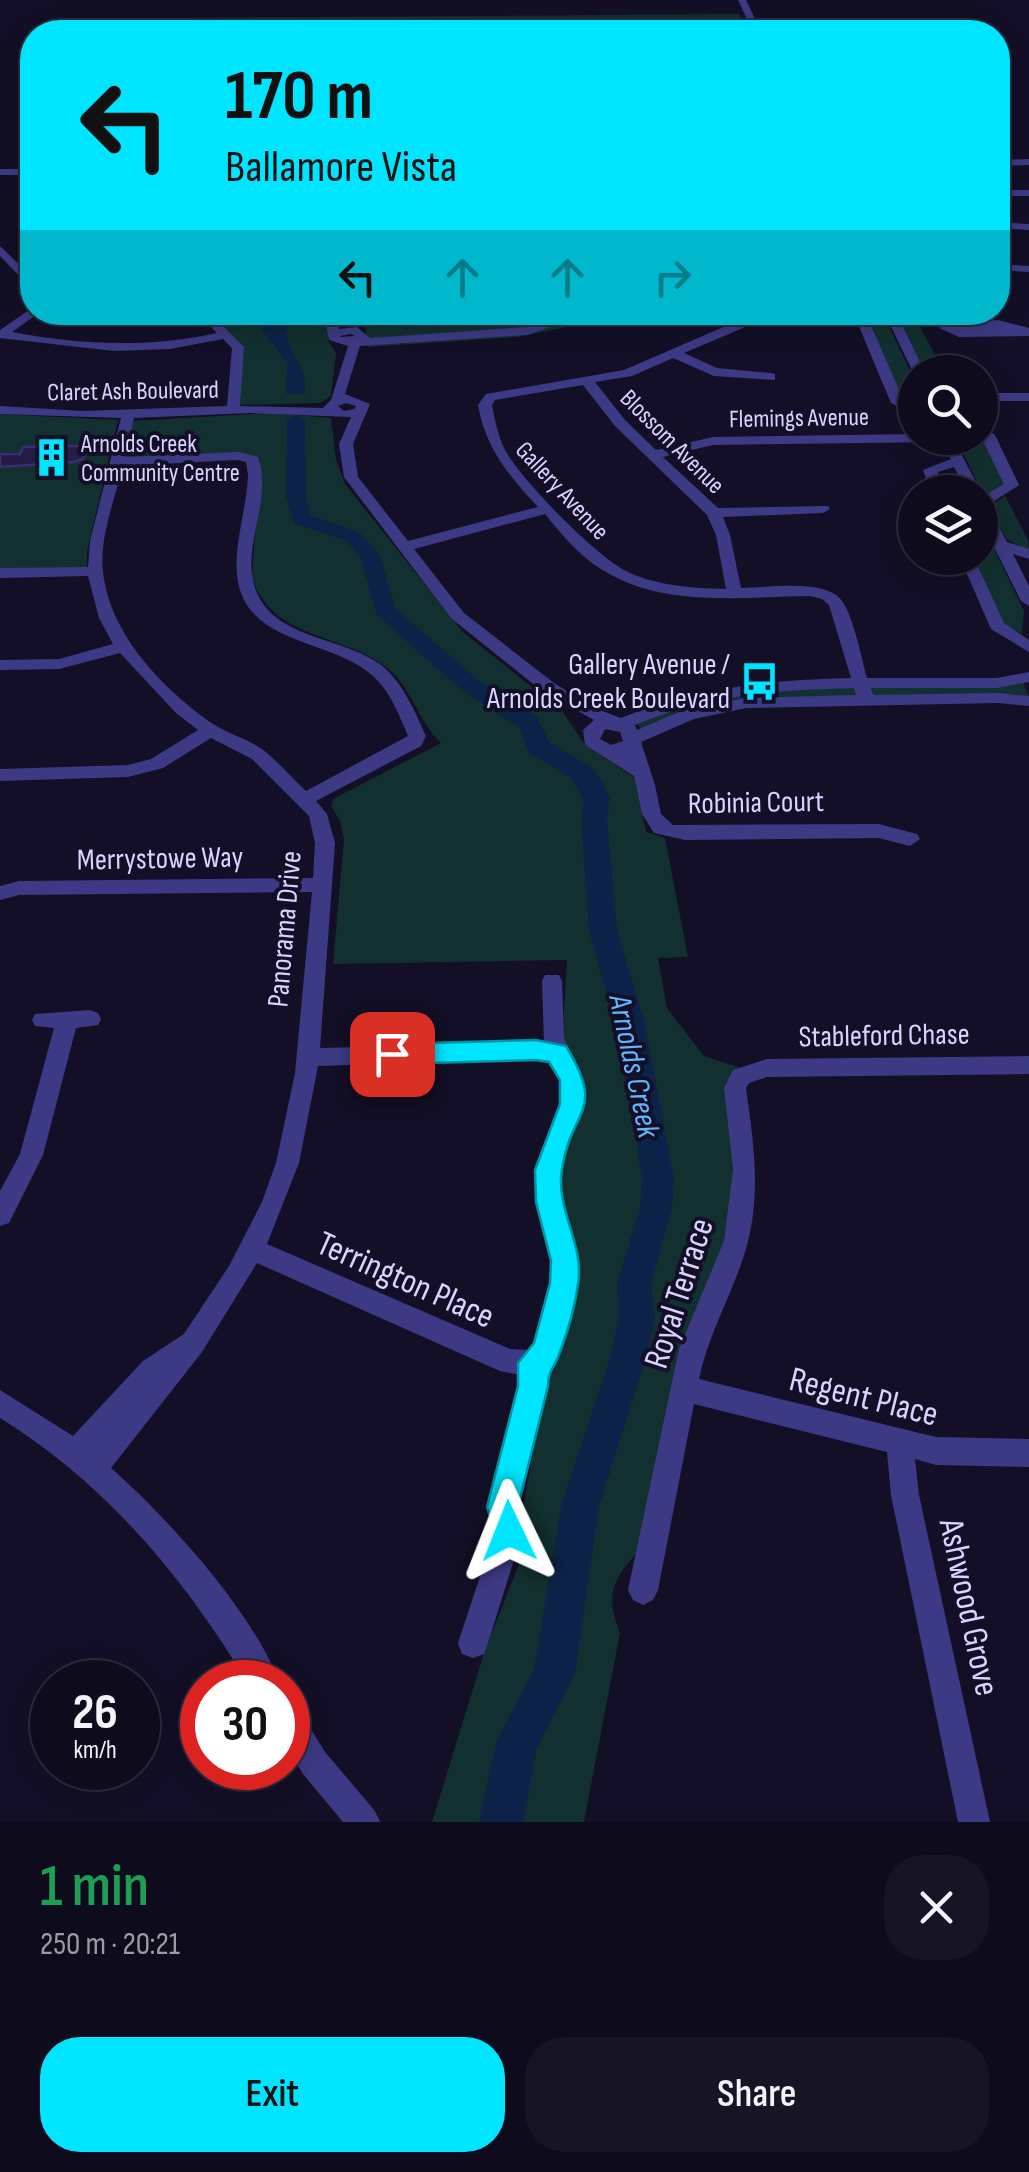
<!DOCTYPE html>
<meta charset="utf-8">
<style>
body{margin:0;font-family:"Sofia Sans Condensed",sans-serif;background:#171425;color:#f1f3f6;height:100vh;display:flex;flex-direction:column;font-size:38px;white-space:nowrap}
*{box-sizing:border-box;margin:0}
p{font-size:32px;color:#9b9ba3}
.icon{flex:none;width:55px;height:55px;fill:none;stroke:currentColor;stroke-width:2;stroke-linecap:round;stroke-linejoin:round}
.map{position:relative;height:1822px;overflow:hidden}
.sheet{display:flex;flex-direction:column;background:#0e0b1c;flex:1}
.sheet>*{flex:none}
.guide{position:absolute;left:20px;top:20px;width:990px;height:305px;border-radius:40px;box-shadow:0 5px 25px #0003,0 0 0 2px #2e2b3b;background:#00e5ff;color:#111;overflow:hidden}
.tools{position:absolute;left:898px;top:355px;display:grid;gap:20px}
.tools a{display:grid;place-items:center;width:100px;height:100px;border-radius:50%;background:#0e0b1c;box-shadow:0 5px 25px #0003,0 0 0 2px #2e2b3b;font-size:50px}
.speed{position:absolute;left:30px;top:1660px;display:flex;gap:20px;font-size:50px;font-weight:700;text-align:center}
.speed>*{display:grid;place-content:center;width:130px;height:130px;border-radius:50%;background:#0e0b1c;box-shadow:0 5px 25px #0003,0 0 0 2px #2e2b3b;line-height:1}
.speed small{font-size:25px;font-weight:400}
.speed .limit{border:15px solid #d22;background:#fff;color:#111}
.pin{position:absolute;display:grid;place-items:center;width:85px;height:85px;color:#fff;margin:-42px;border-radius:20px;box-shadow:0 5px 15px #0006}
.me{position:absolute;width:110px;margin:-55px;rotate:358deg;stroke-linejoin:round;filter:drop-shadow(0 0 8px #0008)}
.turn{display:flex;align-items:center;gap:35px;height:210px;padding:0 40px;font-size:45px}
.turn .icon{width:130px;height:130px;stroke-width:2.5}
.turn b{display:block;font-size:70px;line-height:85px}
.lanes{display:flex;align-items:center;height:95px;padding:0 40px;background:#0003;justify-content:center;gap:50px;direction:ltr}
.lanes .off{opacity:.35}
.round{display:grid;place-items:center;flex:none;width:105px;height:105px;border-radius:40px;background:#171425}
.summary{display:flex;align-items:center;justify-content:space-between;height:170px;padding:0 40px}
h1{font-size:60px;font-weight:600;line-height:75px;color:#1e9e55}
.primary-button{display:flex;gap:20px;margin-top:auto;padding:20px 40px}
.primary-button a{flex:1;height:115px;border-radius:40px;background:#00e5ff;color:#111;font-size:40px;font-weight:600;line-height:115px;text-align:center}
.primary-button a+a{background:#171425;color:#f1f3f6}
.map>svg:first-child{display:block}
</style>
<div class="map">
<svg width="1029" height="1822" viewBox="0 0 1029 1822">
<rect width="100%" height="100%" fill="#130f26"/>
<g fill="#12302f">
<path d="M739,14L748,32H176L183,18Z"/>
<path d="M204,313H329L325,321L329,329L328,340L336,353L331,396L320,403L240,405L243,352Z"/>
<path d="M547,313H601L558,329L517,337L368,347L365,327L501,322Z"/>
<path d="M862,313H883L915,382V409L903,405Z"/>
<path d="M897,313H913L944,372H925Z"/>
<path d="M268,413L331,418L336,460L345,484L463,632L563,712L585,745L634,777L646,832L665,838L688,957L658,958L667,1008L704,1056L741,1068L736,1220L636,1554C610,1583 606,1597 620,1633L584,1822H432L484,1653L522,1556L520,1525L545,1383L568,1309L556,1203L561,1160L585,1098L578,1063L562,1044L567,960L333,964L344,839L340,821L331,806L333,799L441,743C418,721 412,688 387,668C342,632 272,641 252,577L260,460L241,454L123,459L132,421Z"/>
<path d="M0,414L118,420L87,551V567L0,569Z"/>
<path d="M980,436L1005,484L984,497L956,438Z"/>
<path d="M1005,496L1028,540L1029,550L1007,540L991,511L993,504Z"/>
<path d="M980,520L1024,611L1022,634L1000,622L971,558H980Z"/>
<path d="M1023,682L1029,697L1015,694L741,700L648,735L634,722C683,706 732,693 784,689C863,683 943,688 1023,682Z"/>
</g>
<path fill="#0c2248" d="M301,313L286,331C287,355 308,363 305,394H286L287,363L257,324L279,314Z"/>
<g fill="none" stroke-linecap="round" stroke-linejoin="round">
<g fill="#0c2248" fill-rule="evenodd">
<path d="M268,312H284L273,322L265,317Z"/>
<path d="M296,414L305,420L306,497L310,515L360,533L380,555L395,608L479,681L537,717L549,742L589,766L604,784L610,800L607,819L617,930L645,1025L674,1178L672,1207L651,1284L655,1316L647,1355L599,1506L575,1674L537,1748L523,1822H479L496,1743L534,1669L561,1506L611,1355L619,1316L617,1284L640,1207L642,1178L615,1025L589,930L581,819L584,800L571,778L528,752L520,728L463,691L377,615L360,556L346,541L294,523L286,497L287,420Z"/>
</g>
</g>
<path fill="#241b47" stroke="#3b2d73" stroke-width="2.5" d="M88,446L83,459L73,462L0,467V454H20L23,447Z"/>
<g fill="none" stroke-linecap="round" stroke-linejoin="round">
<g fill="#3d3a85" fill-rule="evenodd">
<path d="M738,0H746L761,32H753Z"/>
<path d="M1029,159V165L998,166V160Z"/>
<rect x="0" y="169" width="32" height="6"/>
<rect x="998" y="190" width="31" height="6"/>
<path d="M998,222L1029,224V230L998,228Z"/>
<path d="M0,246L32,277V286L28,285L0,256Z"/>
<path d="M998,264L1029,266V272L998,270Z"/>
<path d="M32,308L36,315L12,332C81,345 149,348 217,333L196,312H209L244,347L240,406L323,408L331,400L348,346L329,340L325,319L329,312H341L337,319L339,329L357,327L370,338L526,327L575,312H595L527,335L360,346L345,394L370,404L353,444L358,477L408,541L538,507C508,475 486,449 478,405L486,394L624,370L735,322L738,320L733,312H745L750,320L743,328L684,353L717,368L770,373L775,374V380L714,376L673,358L632,376L595,382L625,420L656,450L713,437L915,434V438H953L981,492H967L954,467L938,472L945,492H931L923,470L951,459L942,442L713,445L663,457L718,508L828,506L830,509L823,513L723,517L730,535L741,588C766,588 826,578 842,601C854,618 861,657 867,678H997L1029,672V682L997,688H871L873,695L998,693L1029,696V706L998,703L746,708L694,719L641,742L655,785L661,814L673,825L879,824L917,834L920,839L910,846L879,838L685,840L654,833L642,814L634,776L585,745L583,730L594,720L542,691L452,619L344,477L339,444L351,417L249,413L134,418L125,457L239,452L258,457C274,501 238,550 257,593C278,640 344,637 381,665C403,682 415,712 426,736L421,746L316,801L327,814L335,843L320,1048L544,1042L542,981L545,975H559L562,981L564,1038L583,1079L584,1104L560,1170L561,1203L577,1261L578,1283L559,1351L546,1368V1386L517,1507L523,1531L488,1643L484,1654L473,1658L462,1654L458,1643L495,1531L489,1507L520,1375L500,1371L257,1263L202,1352L111,1468C167,1517 254,1613 279,1682H247C184,1577 104,1482 0,1418V1390L73,1436L143,1361L184,1334L229,1266L262,1202L276,1163L295,1073L312,892L19,895L0,900V886L19,881L313,878L315,843L309,816L252,759L211,738L163,768L128,777L0,781V769L128,765L151,759L198,730L176,713L120,653L59,669L0,670V660L59,659L113,644L99,618L88,576L0,578V568L88,567L90,541L121,418L0,414V406L83,411L227,406L232,348L223,339L170,349L114,351L0,338V330ZM351,334L355,336L341,337L340,336ZM583,385L615,426L707,515L716,535L726,589C691,588 657,586 626,571C596,556 521,480 505,450C498,436 495,421 492,405L495,400ZM346,403L356,406L354,409L344,411L338,406ZM238,460L246,462L248,475C247,508 234,542 237,575C244,646 332,638 373,676C390,691 399,715 408,736L306,791C293,779 281,765 267,753C252,740 230,735 213,724C163,689 110,635 103,572C99,538 115,498 123,466ZM545,514C558,530 571,546 587,559C650,610 735,597 810,596L822,599L829,605L851,678C771,680 695,687 621,718L597,709L554,683L464,613L414,549ZM854,688L856,695L746,698L684,710L637,730L635,725C706,695 778,690 854,688ZM605,729L620,732L623,741L611,745L600,739ZM536,1059L553,1061C575,1110 543,1127 536,1171C531,1203 549,1231 553,1261C556,1288 542,1318 535,1344L528,1350L510,1349L267,1244L299,1163L318,1066Z"/>
<path d="M853,312H865L904,401L915,407V416L891,403Z"/>
<path d="M884,312H896L925,372L915,375L913,372Z"/>
<path d="M998,320L1029,328V336L959,337L939,328L945,324Z"/>
<rect x="980" y="393" width="49" height="8"/>
<path d="M980,425L995,435L1019,485L988,505L1007,542L1029,549V559L1013,554L1029,586V606L1021,601L980,519V498L1004,484L980,435Z"/>
<path d="M960,558H974L1004,623L1029,640V652L991,629Z"/>
<path d="M90,1010L98,1013L101,1019L98,1025L76,1028L43,1155L9,1223L0,1226V1191L20,1154L54,1028L35,1026L32,1020L35,1014Z"/>
<path d="M1029,1056V1074L767,1077L749,1083L746,1088C753,1139 761,1190 748,1241C736,1289 709,1330 699,1379L936,1437L1029,1439V1467L936,1465L915,1459L919,1495L990,1822H958L891,1495L887,1452L694,1404L658,1590L653,1600L643,1605L633,1600L628,1590L679,1349L724,1241L733,1169L724,1088L733,1070L767,1059Z"/>
<path d="M288,1706L299,1710L325,1752L375,1811L380,1822H343L303,1774L288,1749Z"/>
</g>
</g>
<path fill="#00e5ff" stroke="#0095a6" stroke-width="2.5" d="M536,1040L566,1046C607,1113 571,1108 562,1169C555,1209 585,1245 578,1284C575,1306 568,1331 560,1352C555,1368 548,1369 548,1386L518,1507L525,1531L521,1542L509,1547L498,1542L487,1507L518,1386V1363L534,1343L550,1283L551,1261L536,1202L535,1170L560,1104V1080L549,1062L536,1060L392,1064L383,1061L379,1054L383,1047L392,1044Z"/>
<defs>
<symbol id="building-bare" viewBox="-9 -9 18 18"><path d="M-4-6H4V6H1V3H-1V6H-4ZM-2.5-4.3h1.7v1.8h-1.7ZM.8-4.3h1.7v1.8H.8ZM-2.5-1h1.7V.8h-1.7ZM.8-1h1.7V.8H.8Z" fill="#00e5ff" stroke="#130f26" stroke-width="2.5" paint-order="stroke"/></symbol>
<symbol id="bus-bare" viewBox="-9 -9 18 18"><path d="M-5-6H5V4H4V6H2V4H-2V6H-4V4H-5ZM-3.5-4V0h7V-4ZM-3.5 1.2v1.5H-2V1.2ZM2 1.2v1.5H3.5V1.2Z" fill="#00e5ff" stroke="#130f26" stroke-width="2.5" paint-order="stroke"/></symbol>
</defs>
<g fill-rule="evenodd">
<use href="#building-bare" x="24" y="430" width="55" height="55"/>
<use href="#bus-bare" x="732" y="654" width="55" height="55"/>
</g>
<g text-anchor="middle" stroke-width="8" stroke-linejoin="round" paint-order="stroke">
<g font-size="25" fill="#d9d4ff" stroke="#130f26">
<text transform="translate(133 390) rotate(-1)" y="9">Claret Ash Boulevard</text>
<text transform="translate(799 417) rotate(-1)" y="9">Flemings Avenue</text>
<text transform="translate(673 441) rotate(45)" y="9">Blossom Avenue</text>
<text transform="translate(563 490) rotate(47)" y="9">Gallery Avenue</text>
</g>
<g font-size="25" fill="#d9d4ff" stroke="#130f26" text-anchor="start">
<text x="81" y="452">Arnolds Creek<tspan x="81" dy="29">Community Centre</tspan></text>
</g>
<g font-size="30" fill="#d9d4ff" stroke="#130f26" text-anchor="end">
<text x="730" y="674">Gallery Avenue /<tspan x="730" dy="34">Arnolds Creek Boulevard</tspan></text>
</g>
<g font-size="30" fill="#d9d4ff" stroke="#130f26">
<text transform="translate(756 802) rotate(-1)" y="10">Robinia Court</text>
<text transform="translate(160 858) rotate(-1)" y="10">Merrystowe Way</text>
<text transform="translate(284 929) rotate(-85)" y="10">Panorama Drive</text>
<text transform="translate(884 1035) rotate(-1)" y="10">Stableford Chase</text>
</g>
<g font-size="32" font-style="italic" fill="#62b6ff" stroke="#130f26">
<text transform="translate(635 1066) rotate(78)" y="11">Arnolds Creek</text>
</g>
<g font-size="35" fill="#d9d4ff" stroke="#130f26">
<text transform="translate(406 1279) rotate(24)" y="12">Terrington Place</text>
<text transform="translate(678 1293) rotate(-72)" y="12">Royal Terrace</text>
<text transform="translate(864 1396) rotate(14)" y="12">Regent Place</text>
<text transform="translate(970 1607) rotate(78)" y="12">Ashwood Grove</text>
</g>
</g>
</svg>
<div class="tools">
<a><svg class="icon" aria-label="search" viewBox="0 0 24 24"><circle cx="10" cy="10" r="6"/><path d="M15 15l6 6"/></svg></a>
<a><svg class="icon" aria-label="layers" viewBox="0 0 24 24"><path d="M12 4l9 5-9 5-9-5zM3 14l9 5 9-5"/></svg></a>
</div>
<div class="speed"><div>26<small>km/h</small></div><div class="limit">30</div></div>
<div class="pin" style="left:392px;top:1054px;background:#d93025"><svg class="icon" aria-label="arrive" viewBox="0 0 24 24"><path d="M6 21V4h12l-3 4 3 4H6"/></svg></div>
<svg class="me" style="left:509px;top:1531px" viewBox="-20 -20 40 40"><path d="M0-17L14 15 0 8-14 15z" fill="#00e5ff" stroke="#fff" stroke-width="4"/></svg>
<div class="guide">
<div class="turn"><svg class="icon" aria-label="left" viewBox="0 0 24 24"><path d="M17 20v-9H6M10 6l-5 5 5 5"/></svg><div><b>170 m</b>Ballamore Vista</div></div>
<div class="lanes"><svg class="icon" aria-label="left" viewBox="0 0 24 24"><path d="M17 20v-9H6M10 6l-5 5 5 5"/></svg><svg class="icon off" aria-label="ahead" viewBox="0 0 24 24"><path d="M12 20V5M6 11l6-6 6 6"/></svg><svg class="icon off" aria-label="ahead" viewBox="0 0 24 24"><path d="M12 20V5M6 11l6-6 6 6"/></svg><svg class="icon off" aria-label="right" viewBox="0 0 24 24"><path d="M7 20v-9h11M14 6l5 5-5 5"/></svg></div>
</div>
</div>
<section class="sheet">
<div class="summary"><div><h1>1 min</h1><p>250 m · 20:21</p></div><a class="round"><svg class="icon" aria-label="close" viewBox="0 0 24 24"><path d="M6 6l12 12M18 6L6 18"/></svg></a></div>
<div class="primary-button"><a>Exit</a><a>Share</a></div>
</section>
